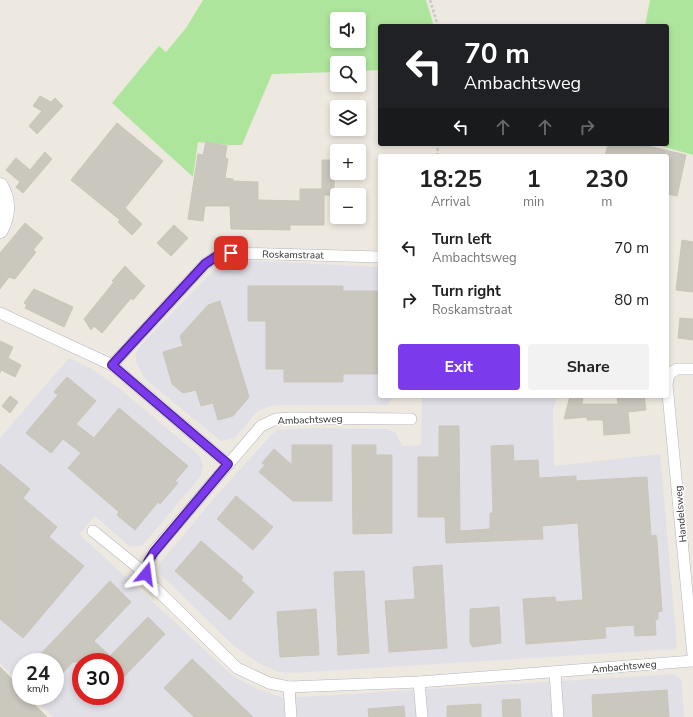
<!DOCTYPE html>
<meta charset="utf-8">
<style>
body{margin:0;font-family:"Nunito Sans",sans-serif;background:#f2f2f2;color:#222;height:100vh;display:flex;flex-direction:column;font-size:15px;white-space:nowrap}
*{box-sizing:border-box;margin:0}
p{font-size:13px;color:#767676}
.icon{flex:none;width:22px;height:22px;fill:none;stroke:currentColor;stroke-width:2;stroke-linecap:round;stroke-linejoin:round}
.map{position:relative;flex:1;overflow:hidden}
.details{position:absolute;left:378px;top:154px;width:291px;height:244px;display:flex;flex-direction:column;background:#fff;border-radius:4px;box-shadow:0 2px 6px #0003}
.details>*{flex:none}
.hud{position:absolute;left:378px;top:24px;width:291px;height:122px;border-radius:4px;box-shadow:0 2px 6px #0003;background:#202124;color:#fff;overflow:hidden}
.controls{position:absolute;left:330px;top:12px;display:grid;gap:8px}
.controls a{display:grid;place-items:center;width:36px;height:36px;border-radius:4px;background:#fff;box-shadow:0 2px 6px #0003;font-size:20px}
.speed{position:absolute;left:12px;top:653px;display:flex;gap:8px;font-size:20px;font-weight:700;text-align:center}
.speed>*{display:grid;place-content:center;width:52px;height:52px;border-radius:50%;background:#fff;box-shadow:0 2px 6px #0003;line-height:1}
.speed small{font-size:10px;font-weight:400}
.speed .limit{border:6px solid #d22;background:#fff;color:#111}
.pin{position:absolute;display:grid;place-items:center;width:34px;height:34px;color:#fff;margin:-17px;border-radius:8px;box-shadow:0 2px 6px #0006}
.me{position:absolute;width:44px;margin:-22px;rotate:16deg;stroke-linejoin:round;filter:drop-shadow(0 0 3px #0008)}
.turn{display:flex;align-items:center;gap:14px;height:84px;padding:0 20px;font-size:18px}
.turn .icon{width:52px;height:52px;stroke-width:2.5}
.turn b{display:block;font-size:28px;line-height:34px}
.lanes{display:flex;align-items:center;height:38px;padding:0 20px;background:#0003;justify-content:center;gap:20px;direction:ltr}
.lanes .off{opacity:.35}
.eta{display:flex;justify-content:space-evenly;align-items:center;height:68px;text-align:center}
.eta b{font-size:24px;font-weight:700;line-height:28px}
.action{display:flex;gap:8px;margin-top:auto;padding:8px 20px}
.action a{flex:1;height:46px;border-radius:4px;background:#7c3aed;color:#fff;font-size:16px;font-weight:700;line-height:46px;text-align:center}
.action a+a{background:#f2f2f2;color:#222}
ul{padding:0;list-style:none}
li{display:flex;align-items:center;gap:12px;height:52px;padding:0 20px}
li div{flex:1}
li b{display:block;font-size:15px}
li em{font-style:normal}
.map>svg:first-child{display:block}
</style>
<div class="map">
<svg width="693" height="717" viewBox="0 0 693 717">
<rect width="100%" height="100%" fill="#eee9e0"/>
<g fill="#e2e0e7" fill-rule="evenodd">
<path d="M258,261L380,267V396H396L386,405H280L271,406L258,411L235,438L221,441L145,379L136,362V353L141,345L218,266L231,262Z"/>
<path d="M69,358L92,369L120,389L200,456L203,465L200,477L142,546L130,547L95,516L79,534L233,676L253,687L283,698L674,674L681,679L682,684L684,717H53L33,696H55V662H21V684L0,663V438ZM81,662H115V696H81Z"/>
<path d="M422,396H557L553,411L554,466L660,454L677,645L675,649L294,673L279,672L260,664L234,646L160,574L159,566L161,562L215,497L273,433L278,430L311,428L388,429L396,433L402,446L421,445Z"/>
</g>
<g fill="#aee59c" fill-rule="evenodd">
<path d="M203,0H426L434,26H380V70L359,71V63H337V72L272,74L242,145H227L198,142L193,177L112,103L159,46L166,52L186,28ZM337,19H359V41H337Z"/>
<path d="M650,0H693V155L654,144H667V26H645Z"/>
</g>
<g fill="#cac7be" stroke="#cac5b9">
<path d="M40,96L51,102L55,98L63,106L37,134L29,126L42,111L33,106Z"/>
<path d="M117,123L163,161L125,208L142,224L132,235L118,222L120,220L71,180Z"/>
<path d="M206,142L227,146L225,158L228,159L225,178L233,179V181L258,182V200L300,201V189H322V160H334V195H324V225H290V230L231,229L230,206H205L203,221L188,219L198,154L203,155Z"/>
<path d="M608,144H639L686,155L677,196L667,194V156H605Z"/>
<path d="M45,152L52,159L23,193L16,187L20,182L6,170L16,158L30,170Z"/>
<path d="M25,223L43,238L33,250L36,252L15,279L9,277L0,289V253Z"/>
<path d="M174,225L188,238L171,256L157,243Z"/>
<path d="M682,240L693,242V292L676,290Z"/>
<path d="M125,266L145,286L133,300L131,298L102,333L94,326L91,330L84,319L114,282L112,281Z"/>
<path d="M248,286H343V291H380V374H343V382H284V369H266V321H248Z"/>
<path d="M34,289L73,307L64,327L25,308L27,305L24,303Z"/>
<path d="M220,301L249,397L233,416L218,420L213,403L201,406L196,390L183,393L172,384L163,352L183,346L180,336L208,305Z"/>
<path d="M680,318L693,319V340L678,338Z"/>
<path d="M0,341L13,347L8,358L21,365L15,377L1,370L0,373Z"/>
<path d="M67,377L96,401L76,424L94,438L119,408L188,466L175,481L178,483L160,504L158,502L135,530L117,515L119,512L68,468L81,453L63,439L51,453L26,433L58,395L54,392Z"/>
<path d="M10,396L18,402L10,413L2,406Z"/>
<path d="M570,396H583L582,404H618L617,396H644L646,410L628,412L630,433L604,435L603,420H587V417L564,419Z"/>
<path d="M439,426H459L460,531L490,529V513H493L491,446L513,445L514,461L538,460L539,478L576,476V481L647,477L651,536L656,535L657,542L662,611L658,612V619L655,620L656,635L635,636L634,625L605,627L606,638L526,644L523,599L555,597L556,602L583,600L578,523L542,526L543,539L446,543L445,517H418V457H439Z"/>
<path d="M292,445H332V501H293L259,472L265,465L262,463L274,449L292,465Z"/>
<path d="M352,445H376V455H392V533L353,534Z"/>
<path d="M0,464L30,489L23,498L57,527L49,537L84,566L23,638L0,619Z"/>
<path d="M236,496L273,527L253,550L217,519Z"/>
<path d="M201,541L243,577L241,580L254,592L230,620L175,571Z"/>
<path d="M442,565L447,648L389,652L385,601L415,599L413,567Z"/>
<path d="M364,571L369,653L338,655L334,572Z"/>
<path d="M110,581L131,602L94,641L110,656L148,617L165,634L115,686V662H73L55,681V662H33Z"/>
<path d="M499,607L501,643L473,647L470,643V609Z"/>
<path d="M316,609L319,655L280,657L277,612Z"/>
<path d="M192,659L253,717H194L164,688Z"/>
<path d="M0,667L17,684L15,686L21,692V696H25L47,717H0Z"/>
<path d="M667,690L669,717H593L592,695Z"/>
<path d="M520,699L521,717H503L502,700Z"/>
<path d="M481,704V717H447V706Z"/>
<path d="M404,706L405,717H369L368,709Z"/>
</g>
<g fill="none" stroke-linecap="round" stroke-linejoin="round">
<defs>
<g id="street">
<path d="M0,313L112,365L205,264L217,256L231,253L380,257"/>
<path d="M112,365L228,464"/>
<path d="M669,374L667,384L693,655"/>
<path d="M669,374L677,369H693"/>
<path d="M411,419L292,418L276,419L261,426L154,551C148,562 145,570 149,582L237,668L269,683L289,687L419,682L693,661"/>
<path d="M93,531L146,574"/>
<path d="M555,672L558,717"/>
<path d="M419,682L422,717"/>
<path d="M289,687L291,717"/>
</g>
<path id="secondary" d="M0,186C8,200 8,215 0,230"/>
</defs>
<use href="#street" stroke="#b3b4c0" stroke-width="12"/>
<use href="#secondary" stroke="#b3b4c0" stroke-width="17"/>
<g stroke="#c8c8c8" stroke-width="2.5" stroke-dasharray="3 2" stroke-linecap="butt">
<path d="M430,0L438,26"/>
<path d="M437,156L438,144"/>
</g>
<use href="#street" stroke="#fff" stroke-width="11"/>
<use href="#secondary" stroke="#fff" stroke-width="16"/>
</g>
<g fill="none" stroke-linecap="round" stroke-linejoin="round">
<defs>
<path id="route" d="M146,574L148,562L154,552L228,464L112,365L205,264L217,256L231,253"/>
</defs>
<use href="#route" stroke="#51269a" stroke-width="10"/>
<use href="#route" stroke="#7c3aed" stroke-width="7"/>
</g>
<g text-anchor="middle" stroke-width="3.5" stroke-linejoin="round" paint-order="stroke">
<g font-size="10" fill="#2d2d2d" stroke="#fff">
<text transform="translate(293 254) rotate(1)" y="4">Roskamstraat</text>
<text transform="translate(310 419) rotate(-2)" y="4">Ambachtsweg</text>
<text transform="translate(680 514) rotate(-95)" y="4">Handelsweg</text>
<text transform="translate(624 666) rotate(-5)" y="4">Ambachtsweg</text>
</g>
</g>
</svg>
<div class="controls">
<a><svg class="icon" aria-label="sound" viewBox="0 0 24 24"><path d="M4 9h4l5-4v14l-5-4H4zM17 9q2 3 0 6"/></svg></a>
<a><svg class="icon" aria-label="search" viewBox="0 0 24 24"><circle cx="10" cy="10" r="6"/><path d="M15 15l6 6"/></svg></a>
<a><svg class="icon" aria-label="layers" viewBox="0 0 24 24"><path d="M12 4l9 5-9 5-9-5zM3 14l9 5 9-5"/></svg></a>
<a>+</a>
<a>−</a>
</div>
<div class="speed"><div>24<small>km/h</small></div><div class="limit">30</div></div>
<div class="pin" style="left:231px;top:253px;background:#d93025"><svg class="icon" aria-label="arrive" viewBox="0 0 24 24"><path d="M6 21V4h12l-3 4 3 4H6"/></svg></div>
<svg class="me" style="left:146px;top:574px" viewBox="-20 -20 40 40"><path d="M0-17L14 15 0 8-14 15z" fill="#7c3aed" stroke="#fff" stroke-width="4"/></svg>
<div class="hud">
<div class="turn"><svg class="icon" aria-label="left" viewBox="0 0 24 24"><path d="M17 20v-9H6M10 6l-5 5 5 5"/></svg><div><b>70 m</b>Ambachtsweg</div></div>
<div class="lanes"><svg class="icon" aria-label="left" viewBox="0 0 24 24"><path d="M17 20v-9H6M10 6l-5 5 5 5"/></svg><svg class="icon off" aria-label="ahead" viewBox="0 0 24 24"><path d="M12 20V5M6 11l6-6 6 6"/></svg><svg class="icon off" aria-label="ahead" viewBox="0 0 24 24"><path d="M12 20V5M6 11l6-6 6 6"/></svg><svg class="icon off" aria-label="right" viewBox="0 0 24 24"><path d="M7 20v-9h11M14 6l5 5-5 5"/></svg></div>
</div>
<section class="details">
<div class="eta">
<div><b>18:25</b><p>Arrival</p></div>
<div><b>1</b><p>min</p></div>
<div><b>230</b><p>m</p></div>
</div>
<ul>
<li><svg class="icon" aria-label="left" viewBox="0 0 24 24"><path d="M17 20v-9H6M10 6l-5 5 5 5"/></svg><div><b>Turn left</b><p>Ambachtsweg</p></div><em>70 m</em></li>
<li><svg class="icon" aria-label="right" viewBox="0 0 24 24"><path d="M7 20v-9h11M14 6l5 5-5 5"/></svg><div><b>Turn right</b><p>Roskamstraat</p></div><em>80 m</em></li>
</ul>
<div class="action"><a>Exit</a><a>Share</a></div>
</section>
</div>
